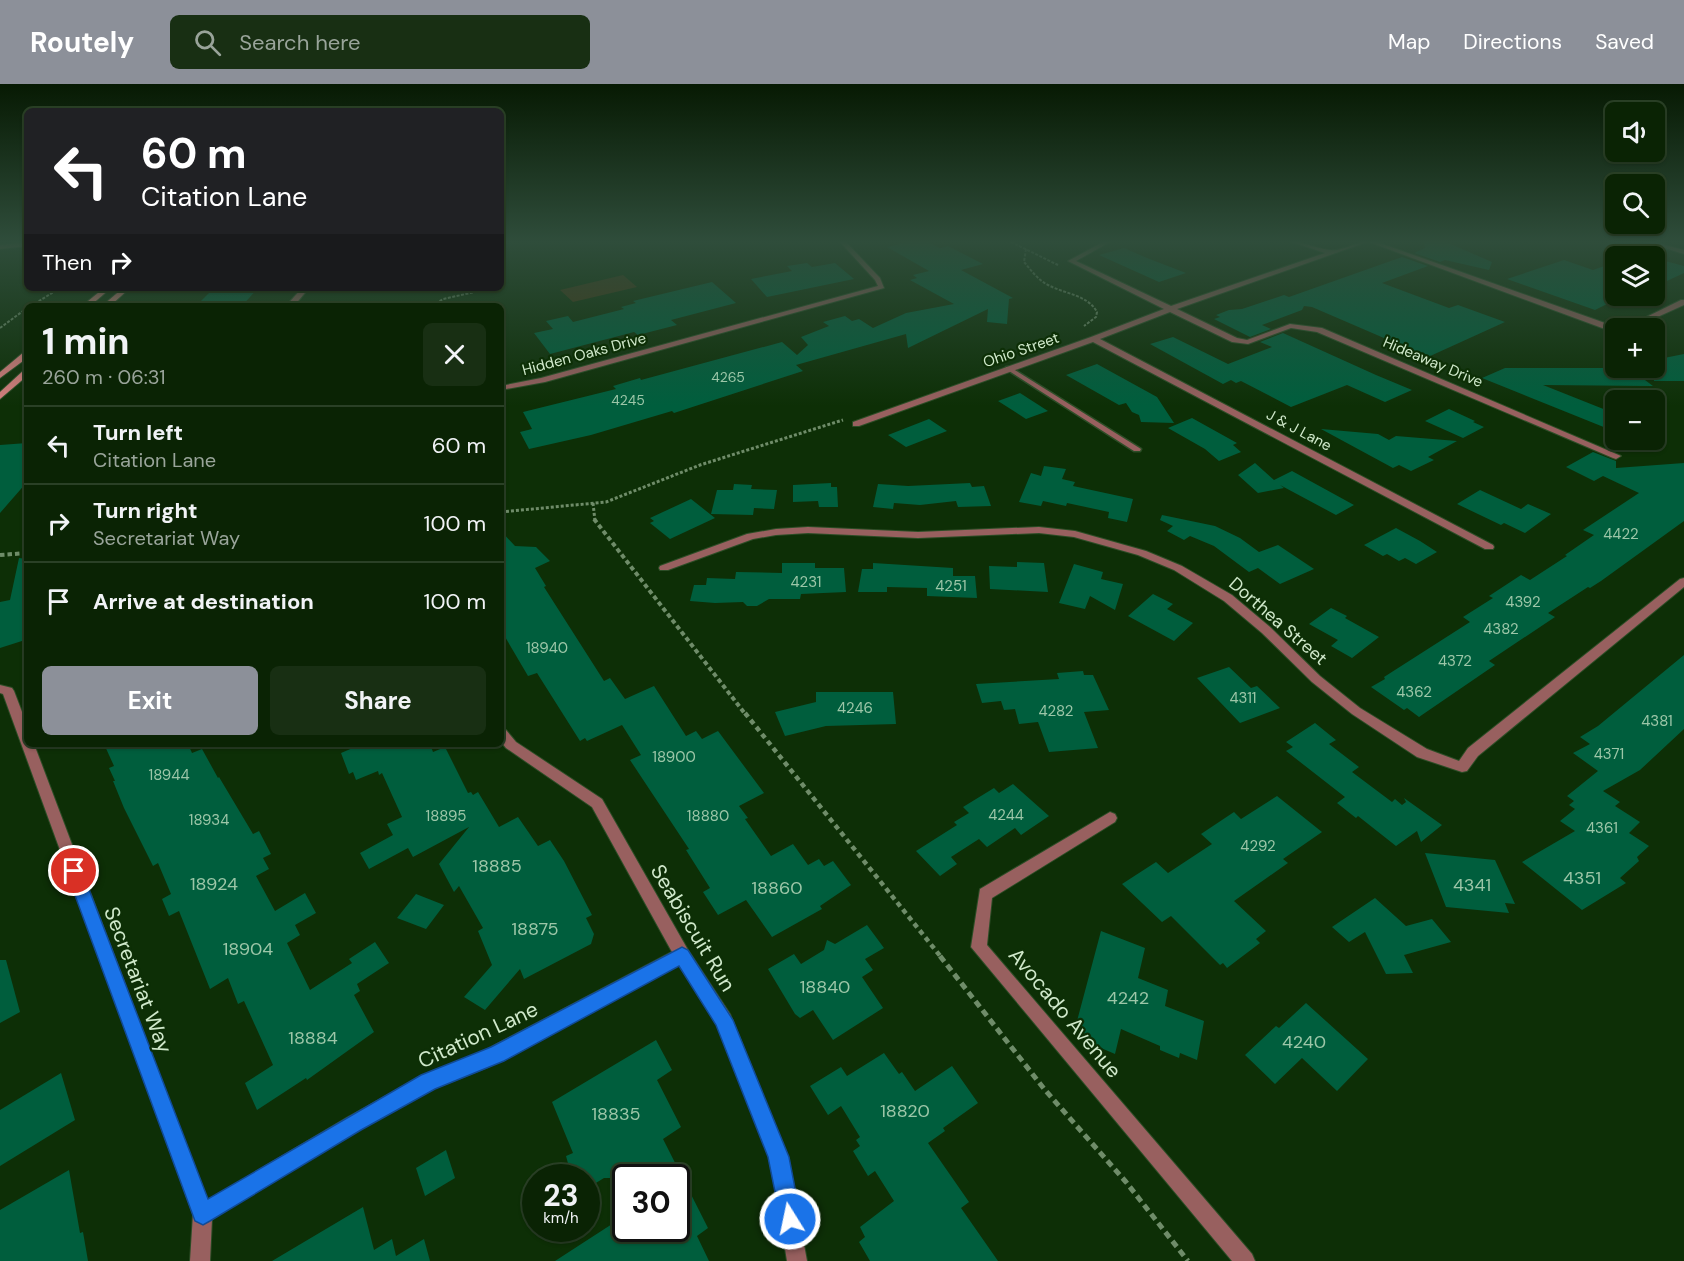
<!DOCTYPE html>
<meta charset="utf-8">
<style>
body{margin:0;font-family:"DM Sans",sans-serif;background:#182f13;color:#f1f3f6;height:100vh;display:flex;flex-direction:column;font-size:22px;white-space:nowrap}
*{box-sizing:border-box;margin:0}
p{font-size:20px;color:#99a49a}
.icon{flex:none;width:33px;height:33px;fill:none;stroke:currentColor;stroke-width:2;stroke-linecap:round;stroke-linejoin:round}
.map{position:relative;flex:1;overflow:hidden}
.panel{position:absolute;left:24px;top:219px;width:480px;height:444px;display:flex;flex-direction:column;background:#0a2304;border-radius:9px;box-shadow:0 2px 4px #0004,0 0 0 2px #2a4026}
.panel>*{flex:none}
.banner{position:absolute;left:24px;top:24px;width:480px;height:183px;border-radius:9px;box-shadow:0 2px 4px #0004,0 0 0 2px #2a4026;background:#202124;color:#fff;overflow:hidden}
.fabs{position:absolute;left:1605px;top:18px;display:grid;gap:12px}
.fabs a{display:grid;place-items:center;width:60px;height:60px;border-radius:9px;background:#0a2304;box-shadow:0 2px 4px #0004,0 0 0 2px #2a4026;font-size:30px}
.speed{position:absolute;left:522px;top:1080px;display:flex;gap:12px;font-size:30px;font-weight:700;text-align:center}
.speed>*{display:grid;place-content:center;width:78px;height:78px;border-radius:50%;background:#0a2304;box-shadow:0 2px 4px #0004,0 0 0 2px #2a4026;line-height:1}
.speed small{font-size:15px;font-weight:400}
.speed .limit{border:3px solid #111;border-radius:9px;background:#fff;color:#111}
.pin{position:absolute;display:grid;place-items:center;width:51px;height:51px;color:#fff;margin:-26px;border:3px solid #fff;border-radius:50%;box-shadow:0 2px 6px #0007}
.me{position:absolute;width:66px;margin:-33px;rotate:350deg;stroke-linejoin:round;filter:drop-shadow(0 0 4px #0008)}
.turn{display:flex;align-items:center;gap:21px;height:126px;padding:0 18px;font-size:27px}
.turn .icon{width:78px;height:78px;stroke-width:2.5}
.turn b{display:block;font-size:42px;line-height:51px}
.then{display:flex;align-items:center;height:57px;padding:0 18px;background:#0003;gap:12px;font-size:22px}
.round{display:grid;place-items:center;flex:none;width:63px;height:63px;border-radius:9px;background:#182f13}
.head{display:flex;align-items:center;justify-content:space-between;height:102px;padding:0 18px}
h1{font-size:36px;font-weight:700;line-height:45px}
.action{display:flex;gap:12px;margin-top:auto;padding:12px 18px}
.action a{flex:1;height:69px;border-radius:9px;background:#8c9099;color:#fff;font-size:24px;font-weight:700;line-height:69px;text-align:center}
.action a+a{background:#182f13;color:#f1f3f6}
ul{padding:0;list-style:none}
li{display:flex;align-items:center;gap:18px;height:78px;padding:0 18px;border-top:2px solid #2a4026}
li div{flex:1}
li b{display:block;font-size:22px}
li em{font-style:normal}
header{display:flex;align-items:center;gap:36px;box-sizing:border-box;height:84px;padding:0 30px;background:#8c9099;color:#fff}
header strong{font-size:28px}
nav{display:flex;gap:33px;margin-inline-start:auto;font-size:21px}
.search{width:420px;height:54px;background:#182f13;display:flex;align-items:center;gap:15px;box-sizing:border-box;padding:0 21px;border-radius:9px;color:#99a49a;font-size:22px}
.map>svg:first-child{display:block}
</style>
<header>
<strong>Routely</strong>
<div class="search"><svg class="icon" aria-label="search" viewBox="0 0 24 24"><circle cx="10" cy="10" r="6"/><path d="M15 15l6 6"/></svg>Search here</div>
<nav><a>Map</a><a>Directions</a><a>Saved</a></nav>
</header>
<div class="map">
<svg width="1684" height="1177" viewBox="0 0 1684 1177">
<rect width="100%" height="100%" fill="#0d2f06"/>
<path fill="#463412" d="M623,191L637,203L573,218L560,206Z"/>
<g fill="#005e3d">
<path d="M908,158H928L940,164L948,162L983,180L961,186L1013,214L1009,215L1007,240L987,238L988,225L908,264L906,250L796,281L803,287L674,329L672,327L591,351L529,365L520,348L532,345L523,328L616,305L613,302L640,294L641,296L782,258L797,271L808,261L801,253L829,242L823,238L845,232L852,237L859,235L873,244L906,229L954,220L910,196L917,194L913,191L929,187L887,163Z"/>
<path d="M1424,158H1446L1492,178L1489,186L1445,176L1440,178L1414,169L1425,164Z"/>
<path d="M1124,164L1147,174L1186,189L1159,198L1099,171Z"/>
<path d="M1402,173L1428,182L1382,199L1449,224L1458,221L1505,238L1428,273L1312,223L1304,222L1302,226L1262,241L1271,245L1250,253L1214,235L1220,233L1216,231L1229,226L1242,225L1284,211L1289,213Z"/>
<path d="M1654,174L1684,182V189L1654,203Z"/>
<path d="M1564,176L1593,186L1616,178V223L1607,220L1595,226L1507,195Z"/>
<path d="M807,179L812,183L835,179L854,195L767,213L751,195L792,187L787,182Z"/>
<path d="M712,198L736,219L671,236L677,241L638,251L634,248L550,270L534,249L553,245L546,237L568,232L573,238L624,225L621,223L636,219L633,217Z"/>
<path d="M223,204H258L242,222H196L213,205Z"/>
<path d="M1283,249L1376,291L1412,306L1385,318L1347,301L1291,323L1241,297L1236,299L1231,296L1223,300L1150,260L1173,253L1228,280L1272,263L1260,258Z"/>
<path d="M1684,270V297H1654V276Z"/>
<path d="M1097,280L1157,313L1174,339L1141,338L1139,331L1132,328L1126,319L1119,321L1066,291Z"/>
<path d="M1505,284H1629L1653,302L1543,301L1616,330V348L1482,294Z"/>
<path d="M1020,309L1048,327L1026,335L998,317Z"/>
<path d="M1449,325L1475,337L1473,338L1484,343L1463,354L1425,337Z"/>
<path d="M1192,334L1237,359L1233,361L1241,368L1219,377L1205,365L1168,344Z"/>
<path d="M929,335L947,347L906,363L888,351Z"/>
<path d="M1321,345L1378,350L1389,356L1396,352L1457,357L1428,373L1434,376L1411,387L1399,381L1393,384Z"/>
<path d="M27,359V398L0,429V361Z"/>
<path d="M1593,368L1616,377V384L1684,379V437L1601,497L1590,504L1588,503L1548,529L1555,533L1489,577L1495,581L1419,633L1407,624L1404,626L1371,603L1385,595L1384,593L1470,538L1463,533L1493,514L1489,512L1521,491L1530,496L1567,472L1565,471L1594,451L1583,446L1639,409L1603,392L1594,397L1566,383Z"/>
<path d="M1255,379L1274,396L1292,387L1354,421L1336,431L1280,401L1284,404L1258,409L1238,391Z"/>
<path d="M1044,382L1066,385L1062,395L1075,398L1073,402L1133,415L1127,438L1108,434L1109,428L1067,419L1066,422L1043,417L1041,422L1019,418L1031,389L1041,392Z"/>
<path d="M831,399V403H837L838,423H819L818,417L793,418V401Z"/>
<path d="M970,399L972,403L984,402L991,422L958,423L956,417L920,421L894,419L893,425L873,423L878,400L908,402Z"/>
<path d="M734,400L752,401L751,405L777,406L774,425L754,424L753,431L711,430L717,406H733Z"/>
<path d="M1480,406L1521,425L1528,420L1551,430L1525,449L1504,439L1501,441L1457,420Z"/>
<path d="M691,415L715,434L670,455L650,439L654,437L650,434Z"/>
<path d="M1162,431L1215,442L1240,454L1259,468L1278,461L1314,485L1280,500L1258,484L1249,488L1214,462L1190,452L1184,456L1167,447L1173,442L1160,436Z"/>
<path d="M1396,444L1420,457L1437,468L1416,480L1405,474L1399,477L1387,470L1383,472L1364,461Z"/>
<path d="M501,447L515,462L536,463L550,477L535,484L546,502L544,503L604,597L610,594L625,615L654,602L686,652L696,647L702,655L718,647L764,709L739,722L748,734L745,735L771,772L793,760L808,781L819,775L824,782L833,777L851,801L820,822L822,825L772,853L746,816L718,831L703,808L710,804L686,766L689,765L630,676L641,671L622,641L587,657L585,654L580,657L537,589L528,592L501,546Z"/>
<path d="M19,474L27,475V546L25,556L0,564V518L10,516Z"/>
<path d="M1017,478L1044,479L1048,508L990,505L989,482L1017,483Z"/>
<path d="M782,479H815V484H844L846,508L801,510L800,515H769L757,522H747L743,518L715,519L690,517L694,501H706L707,494L735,495L736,488L782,489Z"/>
<path d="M873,479L953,484V492H975L977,514L927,512V504L887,503V508H858L862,485H873Z"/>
<path d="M1074,480L1103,488L1101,495L1123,500L1115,526L1090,512L1085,525L1059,519Z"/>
<path d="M1153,510L1173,520L1167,525L1193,539L1174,557L1128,532Z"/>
<path d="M1331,524L1347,532L1345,534L1379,553L1352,574L1331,562L1338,556L1309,540Z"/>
<path d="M1684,571V645L1640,686L1603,707L1620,718L1615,722L1640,738L1629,749L1649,762L1637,773L1639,777L1620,794L1626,799L1582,826L1522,778L1575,747L1560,737L1575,725L1569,721L1574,717L1567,712L1598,687L1573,669L1590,660L1580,653L1598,642Z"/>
<path d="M1229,583L1251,604L1257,602L1280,624L1240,639L1197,594Z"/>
<path d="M1083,587L1084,591H1093L1109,626L1084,628L1098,664L1049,668L1038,638L1019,640L1015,625L1004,626L1001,617L982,619L976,600L1059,595L1057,589Z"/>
<path d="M816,608H893L896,640L826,642L785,652L775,628L816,618Z"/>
<path d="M1315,639L1336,656L1329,660L1359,683L1352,688L1392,718L1395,715L1402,721L1406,718L1404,714L1442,741L1421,758L1417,747L1396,762L1358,732L1356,734L1337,719L1345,713L1286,667L1293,663L1286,658Z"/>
<path d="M104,660H188L192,669L202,665L218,694L219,693L253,750L259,747L271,770L263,774L269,785L256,792L275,827L305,809L316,829L295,841L300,851L287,859L310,906L352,879L349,875L375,858L389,879L357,900L360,907L354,911L374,948L307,996L306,994L257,1026L245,999L273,981L244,917L238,920L228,894L210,905L179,827L169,832L162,815L171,810L158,779L153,782L124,724L113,697H115L109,684L114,682Z"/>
<path d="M362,660H430L433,668L445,663L468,709L471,708L473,711L478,708L499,743L518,733L538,762L550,756L564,777L592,831L586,834L594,850L591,860L524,895L520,885L485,926L464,913L492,881L478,847L483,844L459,802L454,808L439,780L469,743L413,773L408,764L369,785L360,769L393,751L387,740L402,733L382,689L379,691L378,687L356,696L353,688L349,690L341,669Z"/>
<path d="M1013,700L1049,732L1021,751L1015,744L987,763L979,755L951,773L957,780L940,792L916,767L957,741L954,738L969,729L963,723L994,704L999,709Z"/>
<path d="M1277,712L1322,748L1283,775L1288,779L1234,817L1266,847L1256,855L1260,859L1227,884L1223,879L1220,881L1171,832L1162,838L1122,800L1156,778L1168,789L1212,760L1201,750L1234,728L1241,735Z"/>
<path d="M1425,769L1495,776L1515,820L1505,819L1509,829L1446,823Z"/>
<path d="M416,810L444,821L426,845L397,834Z"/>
<path d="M1375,814L1406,842L1432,835L1451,858L1404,871L1413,889L1386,890L1365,848L1349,858L1332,843Z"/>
<path d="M867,841L884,864L865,875L873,886L862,893L883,924L833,956L813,926L800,934L795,930L768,885L794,870L801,880L824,866L827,856L835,860Z"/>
<path d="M1101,847L1145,864L1138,894L1168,906L1165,922L1204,937L1197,976L1180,969L1179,974L1160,966V962L1121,945L1115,970L1073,952Z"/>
<path d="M0,876H6L20,928L0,939Z"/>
<path d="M1306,919L1368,975L1337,1007L1302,974L1275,1000L1245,971L1276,942L1279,944Z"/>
<path d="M656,956L672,986L657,996L681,1043L663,1055L708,1144L697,1152L709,1177H555L626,1131V1144H676V1094H604L586,1105V1094H572L566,1072L573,1069L552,1018Z"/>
<path d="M884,969L899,990L902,988L915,1007L952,982L978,1019L943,1044L945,1047L928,1059L969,1118L961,1124L998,1177H870L859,1158L865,1153L860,1143L894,1117L875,1087L868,1092L853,1067L860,1062L856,1056L860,1053L841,1022L828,1031L810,1002L841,983L847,992Z"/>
<path d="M61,989L75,1036L0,1082V1026Z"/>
<path d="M446,1066L455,1094L425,1112L416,1084Z"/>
<path d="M69,1086L80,1149L83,1148L88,1177H0V1126Z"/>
<path d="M363,1123L374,1166L392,1155L396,1172L424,1155L430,1177H272Z"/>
</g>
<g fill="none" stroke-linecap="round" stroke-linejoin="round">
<defs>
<path id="service" d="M1006,283H1010L1141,365L1140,367H1134L1006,285Z"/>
<g id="minor">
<path d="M27,158V162L0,165V161Z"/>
<path d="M840,158H846L880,194L884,204L545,298L501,306V302L541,294L878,202L875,196Z"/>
<path d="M1103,158H1110L1076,177L1171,222L1325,169L1292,158C1306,158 1317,165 1330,166C1341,168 1355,158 1367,158L1177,225L1237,254L1247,256L1290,240L1322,244L1621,372L1616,375L1613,374L1317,248L1291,244L1248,260L1232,258L1170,228L1100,255L1493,461L1494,463L1493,465H1485L1093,258L859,342H853V338L1091,253L1164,225L1068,177Z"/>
<path d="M1369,158H1377L1619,244H1616V248H1613Z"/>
<path d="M1645,158H1654L1684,166V170Z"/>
<path d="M302,204H309L294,222H286Z"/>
<path d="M1681,216H1684V221L1633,244H1624Z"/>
<path d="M808,443L918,448L1039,443L1075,447L1146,467L1182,482L1232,511L1270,543L1320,592L1360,624L1427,665L1459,677L1468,664L1680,495L1684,494V503L1478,672L1467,687L1462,688L1417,673L1352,630L1312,598L1262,549L1224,517L1174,486L1138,471L1074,453L1039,449L918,454L808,449L776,451L753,455L668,486H660L659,484L660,482L747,450L776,445Z"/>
<path d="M0,601L12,604L14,607L27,641V660H34L207,1117L348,1033L422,992L478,970L672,868L592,723L506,664L501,658V644L506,646L516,658L602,715L688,866L730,930L788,1073L807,1177H787L770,1073L718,941L679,881L488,983L433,1005L360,1045L212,1135L210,1177H190L193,1130L3,610L0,609Z"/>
<path d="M1110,728L1115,730L1117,734L1115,738L992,814L987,861L1252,1170L1255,1177H1232L971,863L980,805Z"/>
</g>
<g id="secondary">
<path d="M104,204H111L90,222H82Z"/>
<path d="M123,204H130L110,222H102Z"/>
<path d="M24,268H27V274L0,294V288Z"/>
<path d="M24,286H27V292L0,315V308Z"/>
</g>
</defs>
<use href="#service" stroke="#2c4d26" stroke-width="3"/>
<use href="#minor" stroke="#2c4d26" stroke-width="2"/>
<use href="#secondary" stroke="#2c4d26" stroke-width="2"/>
<g stroke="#6f8c69" stroke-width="2" stroke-dasharray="3 1.5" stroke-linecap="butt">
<path d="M1011,158L1058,181"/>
<path d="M1026,165L1024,178C1031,186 1038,196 1048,201C1065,210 1088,211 1097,228L1096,233L1084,242"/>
<path d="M501,200L503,194L502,158"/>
<path d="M31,222L60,204"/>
<path d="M432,222L443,215L493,204"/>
<path d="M0,244L27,224"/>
</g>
<g stroke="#6f8c69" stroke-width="3" stroke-dasharray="3 2" stroke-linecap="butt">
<path d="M593,419L595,437"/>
<path d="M501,428L606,418L700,381L843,336"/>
</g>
<g stroke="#6f8c69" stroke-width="4" stroke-dasharray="4.5 3" stroke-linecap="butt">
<path d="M594,435L746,631"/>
<path d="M0,471L27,469"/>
</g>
<path stroke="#6f8c69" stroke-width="4.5" stroke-dasharray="5 4" stroke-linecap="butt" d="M745,629L941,873"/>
<path stroke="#6f8c69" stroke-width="5" stroke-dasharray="7 4.5" stroke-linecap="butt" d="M940,872L1045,1006L1126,1098L1188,1177"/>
<use href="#service" fill="#98605f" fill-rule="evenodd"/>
<use href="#minor" fill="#98605f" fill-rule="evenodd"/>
<use href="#secondary" fill="#d87f7e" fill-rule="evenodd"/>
</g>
<linearGradient id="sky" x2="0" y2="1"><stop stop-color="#071a03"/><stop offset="0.49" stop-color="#2f4d3b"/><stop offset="1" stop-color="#2f4d3b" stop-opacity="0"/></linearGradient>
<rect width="1684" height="322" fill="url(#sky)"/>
<path fill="#1a73e8" stroke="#114b97" stroke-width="1.5" d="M74,779L80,782L82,787L208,1115L421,991L491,963L682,863L688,866L733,936L789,1073L801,1135L798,1143L790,1146L782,1143L768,1073L716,941L679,882L504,977L435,1005L361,1046L210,1137L203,1141L195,1137L66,787L68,782Z"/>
<g text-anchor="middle" stroke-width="4.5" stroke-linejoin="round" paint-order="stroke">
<g font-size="14" fill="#9cc6a8">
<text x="728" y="298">4265</text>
<text x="628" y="321">4245</text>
</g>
<g font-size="15" fill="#d0e9cb" stroke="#0d2f06">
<text transform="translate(1021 266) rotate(-19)" y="5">Ohio Street</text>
<text transform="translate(584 270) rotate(-15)" y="5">Hidden Oaks Drive</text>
<text transform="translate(1433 278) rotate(23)" y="5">Hideaway Drive</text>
<text transform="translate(1299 346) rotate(28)" y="5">J &amp; J Lane</text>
</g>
<g font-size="15" fill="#9cc6a8">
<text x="1621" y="455">4422</text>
<text x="806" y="503">4231</text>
<text x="951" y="507">4251</text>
<text x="1523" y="523">4392</text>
<text x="1501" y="550">4382</text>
<text x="547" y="569">18940</text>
<text x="1455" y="582">4372</text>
<text x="1414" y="613">4362</text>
<text x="1243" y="619">4311</text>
<text x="855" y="629">4246</text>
<text x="1056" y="632">4282</text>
<text x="1657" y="642">4381</text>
<text x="1609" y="675">4371</text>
<text x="674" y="678">18900</text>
<text x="169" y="696">18944</text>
<text x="1006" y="736">4244</text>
<text x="446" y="737">18895</text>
<text x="708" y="737">18880</text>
<text x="209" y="741">18934</text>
<text x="1602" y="749">4361</text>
<text x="1258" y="767">4292</text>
</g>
<g font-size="18" fill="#d0e9cb" stroke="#0d2f06">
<text transform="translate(1278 537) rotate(41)" y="6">Dorthea Street</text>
</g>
<g font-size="18" fill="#9cc6a8">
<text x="497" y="788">18885</text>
<text x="1582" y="800">4351</text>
<text x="214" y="806">18924</text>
<text x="1472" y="807">4341</text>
<text x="777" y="810">18860</text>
<text x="535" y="851">18875</text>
<text x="248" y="871">18904</text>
<text x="825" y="909">18840</text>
<text x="1128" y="920">4242</text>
<text x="313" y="960">18884</text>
<text x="1304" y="964">4240</text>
<text x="905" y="1033">18820</text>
<text x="616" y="1036">18835</text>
</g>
<g font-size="21" fill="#d0e9cb" stroke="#0d2f06">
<text transform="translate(693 844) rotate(59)" y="7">Seabiscuit Run</text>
<text transform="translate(138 896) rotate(69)" y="7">Secretariat Way</text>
<text transform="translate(1065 929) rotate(50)" y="7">Avocado Avenue</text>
<text transform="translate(478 951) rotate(-25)" y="7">Citation Lane</text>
</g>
</g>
</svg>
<div class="fabs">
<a><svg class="icon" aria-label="sound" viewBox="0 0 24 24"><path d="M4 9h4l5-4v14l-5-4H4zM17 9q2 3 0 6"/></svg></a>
<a><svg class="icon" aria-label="search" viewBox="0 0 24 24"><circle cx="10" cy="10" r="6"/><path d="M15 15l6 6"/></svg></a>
<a><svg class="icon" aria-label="layers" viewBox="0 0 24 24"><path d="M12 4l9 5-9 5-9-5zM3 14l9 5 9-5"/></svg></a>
<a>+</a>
<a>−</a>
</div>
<div class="speed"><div>23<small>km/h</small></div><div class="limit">30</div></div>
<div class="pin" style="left:74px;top:787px;background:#d93025"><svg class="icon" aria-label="arrive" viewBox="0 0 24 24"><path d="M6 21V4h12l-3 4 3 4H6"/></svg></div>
<svg class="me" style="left:790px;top:1135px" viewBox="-20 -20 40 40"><circle r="17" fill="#1a73e8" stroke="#fff" stroke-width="3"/><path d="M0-11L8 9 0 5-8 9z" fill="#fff"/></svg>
<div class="banner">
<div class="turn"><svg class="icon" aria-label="left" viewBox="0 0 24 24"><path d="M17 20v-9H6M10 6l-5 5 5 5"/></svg><div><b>60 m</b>Citation Lane</div></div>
<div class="then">Then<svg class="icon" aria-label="right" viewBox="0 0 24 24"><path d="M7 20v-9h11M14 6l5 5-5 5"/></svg></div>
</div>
<section class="panel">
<div class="head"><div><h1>1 min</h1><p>260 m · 06:31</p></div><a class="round"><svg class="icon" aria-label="close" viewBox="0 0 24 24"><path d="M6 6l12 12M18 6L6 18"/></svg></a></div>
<ul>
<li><svg class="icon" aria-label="left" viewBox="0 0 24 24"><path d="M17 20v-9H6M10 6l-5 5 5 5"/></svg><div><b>Turn left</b><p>Citation Lane</p></div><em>60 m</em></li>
<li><svg class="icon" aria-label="right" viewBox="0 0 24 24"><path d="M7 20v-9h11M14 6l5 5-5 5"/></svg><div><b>Turn right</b><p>Secretariat Way</p></div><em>100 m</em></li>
<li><svg class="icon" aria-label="arrive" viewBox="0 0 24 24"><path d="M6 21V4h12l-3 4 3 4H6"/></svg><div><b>Arrive at destination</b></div><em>100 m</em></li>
</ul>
<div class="action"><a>Exit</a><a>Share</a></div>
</section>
</div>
